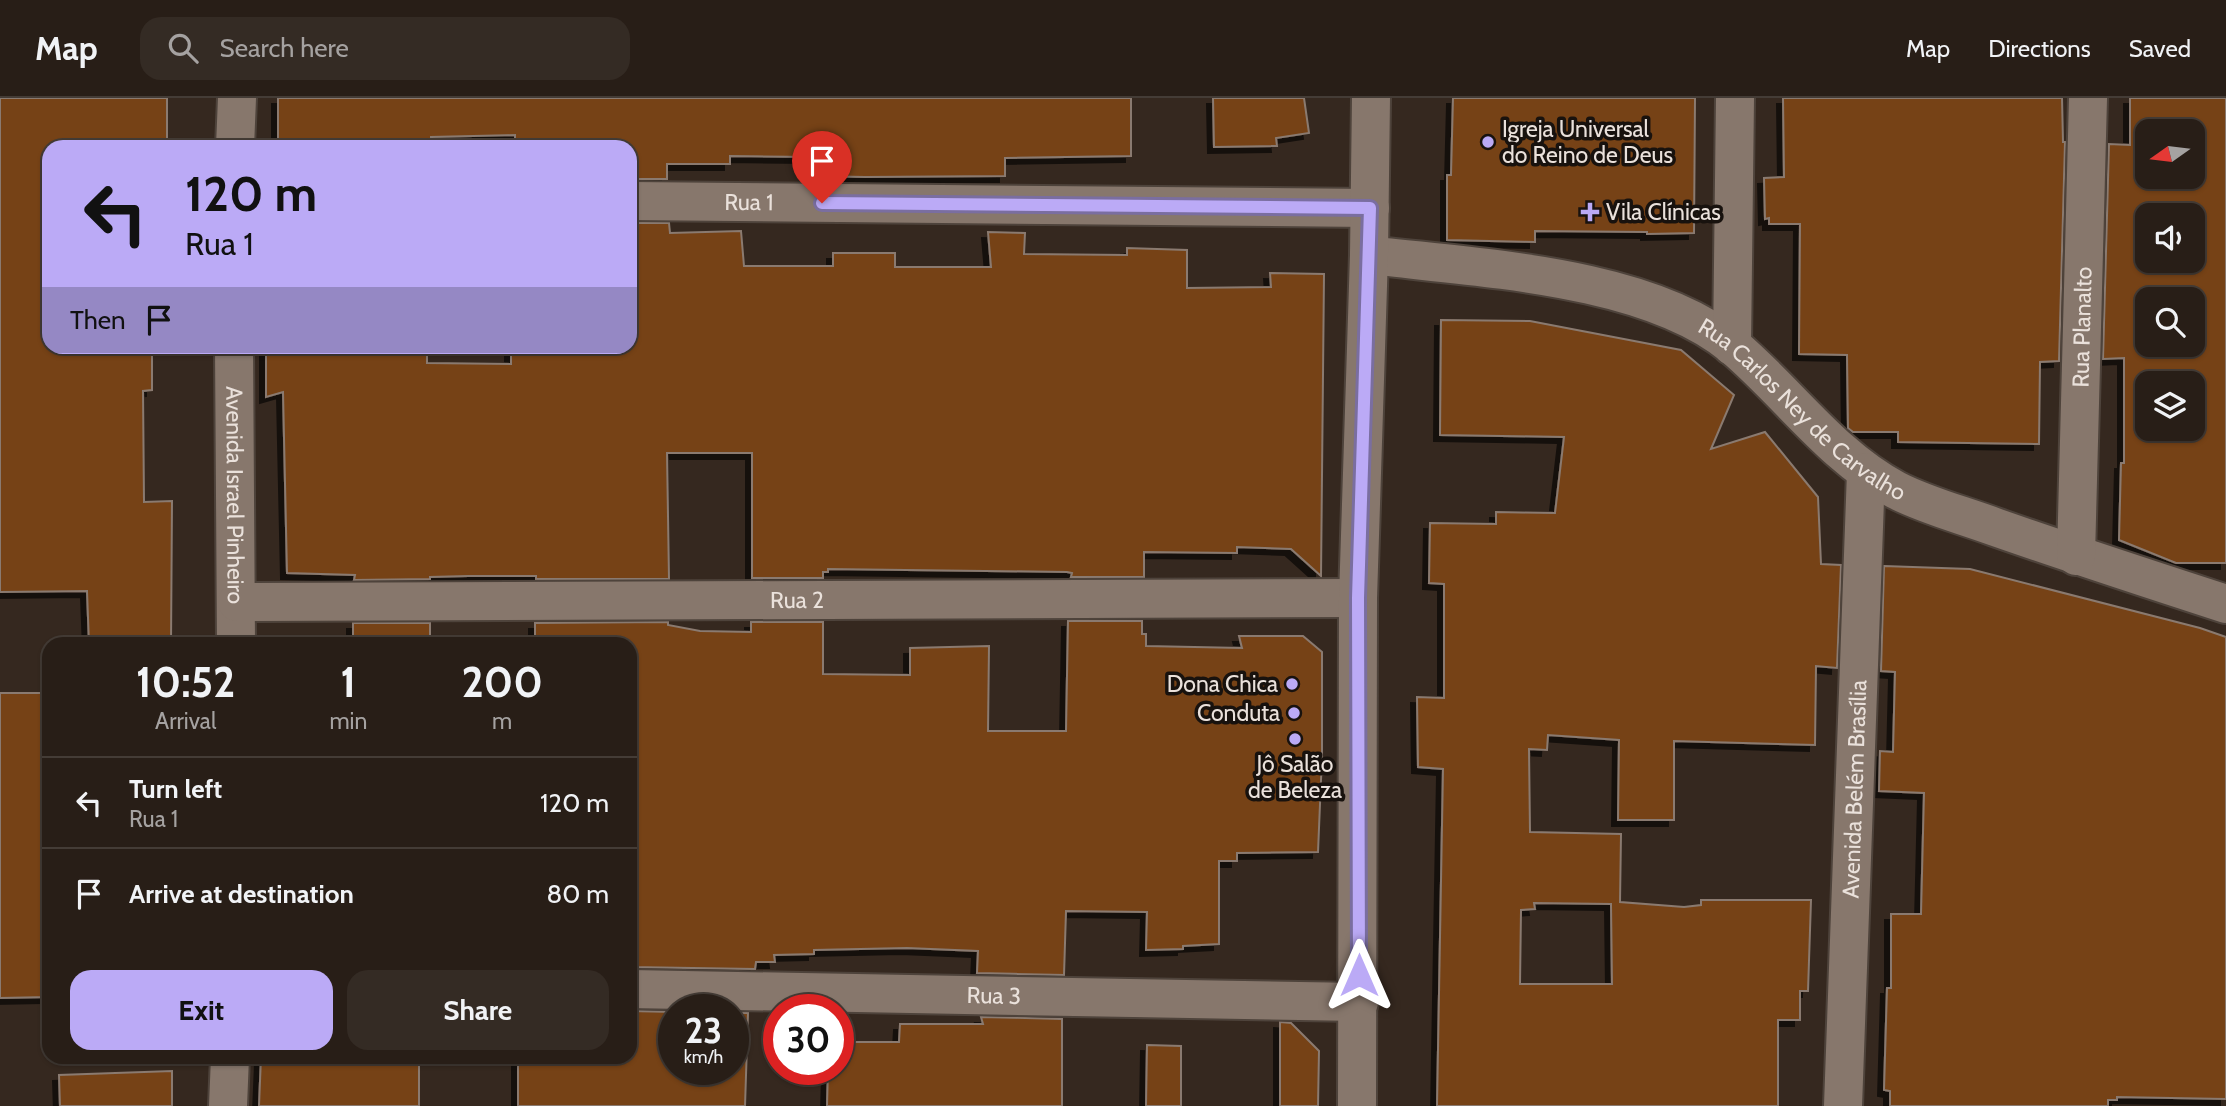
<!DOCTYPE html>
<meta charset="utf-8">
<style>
body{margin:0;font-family:Cabin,sans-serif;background:#342b24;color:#f1f3f6;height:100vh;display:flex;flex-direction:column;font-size:26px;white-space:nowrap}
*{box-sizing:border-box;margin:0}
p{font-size:23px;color:#a5a2a1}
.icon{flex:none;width:38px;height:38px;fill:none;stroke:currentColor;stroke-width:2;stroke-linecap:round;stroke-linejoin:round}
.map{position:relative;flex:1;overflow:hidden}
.panel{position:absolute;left:42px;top:539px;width:595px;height:427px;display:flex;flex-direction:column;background:#281e17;border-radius:21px;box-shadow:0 2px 5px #0004,0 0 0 2px #443c36}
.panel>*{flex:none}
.guide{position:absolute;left:42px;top:42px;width:595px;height:214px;border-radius:21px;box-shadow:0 2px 5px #0004,0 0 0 2px #443c36;background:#bbaaf6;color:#111;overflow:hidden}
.needle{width:46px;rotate:256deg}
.buttons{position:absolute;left:2135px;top:21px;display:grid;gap:14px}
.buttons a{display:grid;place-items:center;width:70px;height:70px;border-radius:14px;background:#281e17;box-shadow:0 2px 5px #0004,0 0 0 2px #443c36;font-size:35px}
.speed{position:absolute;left:658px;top:896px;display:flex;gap:14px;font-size:35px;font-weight:700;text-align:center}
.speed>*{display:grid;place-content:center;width:91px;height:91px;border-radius:50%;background:#281e17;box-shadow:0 2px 5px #0004,0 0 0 2px #443c36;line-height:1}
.speed small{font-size:18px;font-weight:400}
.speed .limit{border:10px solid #d22;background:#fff;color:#111}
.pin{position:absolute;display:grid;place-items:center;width:60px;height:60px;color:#fff;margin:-72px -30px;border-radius:50% 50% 50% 0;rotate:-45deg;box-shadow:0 0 7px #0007}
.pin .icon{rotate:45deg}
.me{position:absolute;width:77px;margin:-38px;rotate:0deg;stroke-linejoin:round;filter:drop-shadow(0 0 5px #0008)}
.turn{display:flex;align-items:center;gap:24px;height:147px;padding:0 28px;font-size:32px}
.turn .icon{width:91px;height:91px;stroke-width:2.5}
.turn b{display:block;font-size:49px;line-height:60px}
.then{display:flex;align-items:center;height:66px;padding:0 28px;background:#0003;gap:14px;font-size:26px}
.eta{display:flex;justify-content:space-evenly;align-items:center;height:119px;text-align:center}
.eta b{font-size:42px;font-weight:800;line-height:49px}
.action{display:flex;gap:14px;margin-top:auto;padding:14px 28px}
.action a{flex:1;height:80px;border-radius:21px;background:#bbaaf6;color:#111;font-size:28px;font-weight:800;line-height:80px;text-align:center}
.action a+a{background:#342b24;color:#f1f3f6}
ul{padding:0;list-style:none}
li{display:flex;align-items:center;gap:21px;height:91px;padding:0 28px;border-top:2px solid #443c36}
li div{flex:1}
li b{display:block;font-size:26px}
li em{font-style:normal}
header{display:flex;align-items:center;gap:42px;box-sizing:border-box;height:98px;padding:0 35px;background:#281e17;border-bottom:2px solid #443c36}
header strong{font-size:33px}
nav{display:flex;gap:38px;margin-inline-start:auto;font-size:24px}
.search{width:490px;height:63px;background:#342b24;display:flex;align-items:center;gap:18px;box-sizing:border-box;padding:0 24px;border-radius:21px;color:#a5a2a1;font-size:26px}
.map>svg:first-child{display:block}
</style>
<header>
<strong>Map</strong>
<div class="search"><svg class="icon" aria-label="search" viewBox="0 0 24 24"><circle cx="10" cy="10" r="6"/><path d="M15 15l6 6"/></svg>Search here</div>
<nav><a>Map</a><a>Directions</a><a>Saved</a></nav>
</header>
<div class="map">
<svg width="2226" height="1008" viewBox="0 0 2226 1008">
<defs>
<filter id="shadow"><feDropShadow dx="-6" dy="6" stdDeviation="0" flood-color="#0009"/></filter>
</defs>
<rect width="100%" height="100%" fill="#35281f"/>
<g fill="#764216" stroke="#8a7a6f" stroke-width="2" fill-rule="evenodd" filter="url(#shadow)">
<path d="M0,0H167V49H49V248H152V292L143,293L144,404L172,403L171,546H89L87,493L0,494Z"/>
<path d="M278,0H1131V58L1005,60V78L865,79L814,78V59L730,58V66H667V81H630V49H515V37L431,39V49H278Z"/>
<path d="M1213,0H1304L1309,35L1276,40L1277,48L1214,49Z"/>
<path d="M1453,0H1695L1694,135L1647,136V134L1535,133V144L1447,142V77H1451Z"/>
<path d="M1783,0H2062L2063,44H2065L2059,263L2040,264L2039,346L1898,344V334H1853L1848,330L1847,257L1799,256L1800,126H1769V120L1765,121L1764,80L1784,79Z"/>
<path d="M2130,0H2226V465H2176L2119,442L2121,365H2124V260L2103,261L2109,46L2130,47ZM2147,33H2193V79H2147ZM2147,117H2193V163H2147ZM2147,201H2193V247H2147ZM2147,285H2193V331H2147Z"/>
<path d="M630,125H669L670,135L741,133L744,168H833V155H895V169H991L988,134L1025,135L1024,156L1127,157V150L1187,152V190L1271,189L1270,175L1324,176L1321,478L1291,451L1237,449V455L1144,454V479H1071L1072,475L1067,474L828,471V474H823V480H752V355H667L669,481H536V478H468L430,479V481L354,482L355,477L287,475L283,294L266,299V248H376V255L427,256V265L511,266V248H630Z"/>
<path d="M1441,222L1530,223L1681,252L1734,297L1711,351L1765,334L1818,399L1821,466L1841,467L1837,570L1816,568L1815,647L1674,643V722H1618L1619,642L1548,637L1547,652L1529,651L1530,734L1621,736L1620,804L1684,809L1701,807V802H1811L1808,893H1800V922H1778V1008H1437L1443,671L1418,669L1417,599L1444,600V486L1429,485L1430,425L1496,426V414L1555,415L1564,339L1440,337ZM1534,805L1611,806L1612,886H1520L1521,812L1535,811Z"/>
<path d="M1884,468L1970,471L2200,530L2226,539V1001L2117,999V1002H2108V1008H1890V993L1884,992L1887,890H1891V816H1921L1924,695L1879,693L1880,653L1893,654L1895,574L1881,573Z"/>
<path d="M1068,523H1142V536H1146V548L1242,550L1239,538H1303L1322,554V658L1318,754L1237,755V763H1219V846L1183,848V851L1146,852L1147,814L1066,813L1064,877L977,875L978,853L907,850L814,852V856L774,857L775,864H756L755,871L630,869V546H535V525L668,524V527L700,533L751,534V524H823V576L910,577V550L989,548L988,633H1066Z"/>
<rect x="353" y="525" width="77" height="21"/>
<path d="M0,595H49V899L0,900Z"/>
<path d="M630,913L674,914V971H733V915H748L745,1008H518V959H630Z"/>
<path d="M981,919L1062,921V1008H827L828,971H838V944H899L900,926H983Z"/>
<path d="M1280,924L1291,925L1319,953L1318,1008H1280Z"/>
<path d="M1147,947L1181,948V1008H1146Z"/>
<path d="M261,959H419V1008H259Z"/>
<path d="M172,973V1008H60L59,977Z"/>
</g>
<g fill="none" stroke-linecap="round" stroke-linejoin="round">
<defs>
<g id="street">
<path d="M235,49L237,0"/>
<path id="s1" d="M630,103L1370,110"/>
<path id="s2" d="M1369,157C1477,170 1648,177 1734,249C1788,295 1833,359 1896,392C1927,408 1963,417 1995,429C2072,456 2149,481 2226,506"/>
<path id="s3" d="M234,248L236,546"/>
<path d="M1732,248L1735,0"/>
<path id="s4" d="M2076,458L2088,0"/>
<path id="s5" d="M237,504L1358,500"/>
<path id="s6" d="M630,891L1359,904"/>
<path d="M228,1008L230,959"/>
<path d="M1357,1008L1358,500L1369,157L1371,0"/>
<path id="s7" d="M1843,1008L1866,374"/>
</g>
</defs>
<use href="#street" stroke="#4e433b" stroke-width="42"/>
<use href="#street" stroke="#87776c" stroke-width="38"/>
</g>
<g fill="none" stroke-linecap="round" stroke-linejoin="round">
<defs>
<path id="route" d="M822,105L1370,110L1358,500L1359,877"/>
</defs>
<use href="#route" stroke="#7a6ea0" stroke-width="18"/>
<use href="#route" stroke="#bbaaf6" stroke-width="12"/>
</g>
<g fill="#bbaaf6" stroke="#18120e" stroke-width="2.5">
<circle cx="1488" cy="44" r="7"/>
<path d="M1586.5 103.5h7v7h7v7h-7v7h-7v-7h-7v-7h7z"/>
<circle cx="1292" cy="586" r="7"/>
<circle cx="1294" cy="615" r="7"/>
<circle cx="1295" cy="641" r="7"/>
</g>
<g text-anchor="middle" stroke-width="7" stroke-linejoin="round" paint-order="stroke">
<g font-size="23" fill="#eae1db" stroke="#18120e" text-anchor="start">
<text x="1502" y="39">Igreja Universal<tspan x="1502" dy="26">do Reino de Deus</tspan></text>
<text x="1606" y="122">Vila Clínicas</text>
<text x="1278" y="594" text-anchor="end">Dona Chica</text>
<text x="1280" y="623" text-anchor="end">Conduta</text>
<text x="1295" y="674" text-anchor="middle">Jô Salão<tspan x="1295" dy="26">de Beleza</tspan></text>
</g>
<g font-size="23" fill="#eae1db" stroke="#18120e">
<text dy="8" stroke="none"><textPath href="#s1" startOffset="119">Rua 1</textPath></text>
<text dy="8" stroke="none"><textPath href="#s4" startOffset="229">Rua Planalto</textPath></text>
<text dy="8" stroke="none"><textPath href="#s2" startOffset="474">Rua Carlos Ney de Carvalho</textPath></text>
<text dy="8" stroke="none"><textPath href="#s3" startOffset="149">Avenida Israel Pinheiro</textPath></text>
<text dy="8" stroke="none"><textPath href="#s5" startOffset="560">Rua 2</textPath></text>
<text dy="8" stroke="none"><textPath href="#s7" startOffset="317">Avenida Belém Brasília</textPath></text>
<text dy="8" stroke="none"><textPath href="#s6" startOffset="364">Rua 3</textPath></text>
</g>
</g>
</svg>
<div class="buttons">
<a><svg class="needle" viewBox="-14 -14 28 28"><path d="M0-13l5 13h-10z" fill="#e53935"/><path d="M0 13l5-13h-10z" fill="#a5a2a1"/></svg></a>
<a><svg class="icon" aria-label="sound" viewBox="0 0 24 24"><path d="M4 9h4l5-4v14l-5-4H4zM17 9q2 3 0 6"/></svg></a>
<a><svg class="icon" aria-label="search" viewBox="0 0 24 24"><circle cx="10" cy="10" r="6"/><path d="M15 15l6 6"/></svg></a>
<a><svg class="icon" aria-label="layers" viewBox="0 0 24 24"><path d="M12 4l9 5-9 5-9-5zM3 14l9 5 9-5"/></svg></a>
</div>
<div class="speed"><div>23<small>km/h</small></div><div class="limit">30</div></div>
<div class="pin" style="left:822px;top:105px;background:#d93025"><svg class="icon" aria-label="arrive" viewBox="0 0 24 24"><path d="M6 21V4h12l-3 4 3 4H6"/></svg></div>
<svg class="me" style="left:1359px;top:877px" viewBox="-20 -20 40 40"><path d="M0-17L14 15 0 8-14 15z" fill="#bbaaf6" stroke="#fff" stroke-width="4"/></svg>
<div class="guide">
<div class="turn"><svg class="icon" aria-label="left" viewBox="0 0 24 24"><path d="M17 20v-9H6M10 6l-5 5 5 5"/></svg><div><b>120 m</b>Rua 1</div></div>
<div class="then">Then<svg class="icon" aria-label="arrive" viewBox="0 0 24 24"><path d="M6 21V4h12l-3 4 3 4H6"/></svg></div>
</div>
<section class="panel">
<div class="eta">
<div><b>10:52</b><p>Arrival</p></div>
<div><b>1</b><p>min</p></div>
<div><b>200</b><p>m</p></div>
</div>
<ul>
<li><svg class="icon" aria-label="left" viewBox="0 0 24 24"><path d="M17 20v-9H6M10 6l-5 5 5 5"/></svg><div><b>Turn left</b><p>Rua 1</p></div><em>120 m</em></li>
<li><svg class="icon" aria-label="arrive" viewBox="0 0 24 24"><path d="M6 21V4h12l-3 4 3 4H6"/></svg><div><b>Arrive at destination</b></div><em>80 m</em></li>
</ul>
<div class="action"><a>Exit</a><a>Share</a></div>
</section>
</div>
